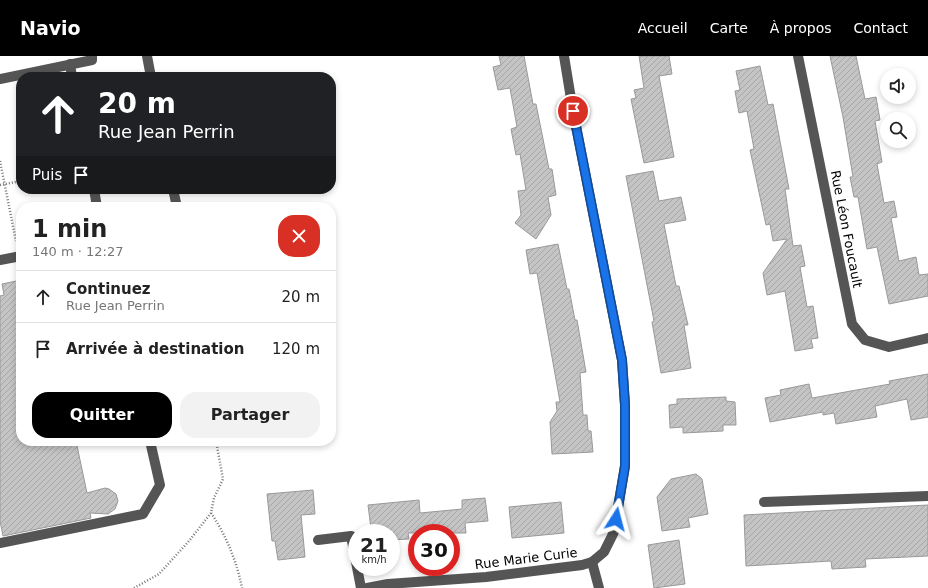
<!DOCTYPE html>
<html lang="fr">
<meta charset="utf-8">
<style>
body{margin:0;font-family:"DejaVu Sans",sans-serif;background:#f2f2f2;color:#222;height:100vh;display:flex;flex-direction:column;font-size:15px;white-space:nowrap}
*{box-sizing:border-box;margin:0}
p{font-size:13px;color:#767676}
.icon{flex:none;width:22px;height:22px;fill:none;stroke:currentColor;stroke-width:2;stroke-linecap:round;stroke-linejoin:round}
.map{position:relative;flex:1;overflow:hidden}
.drawer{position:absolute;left:16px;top:146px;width:320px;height:244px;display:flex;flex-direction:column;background:#fff;border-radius:16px;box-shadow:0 2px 6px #0003}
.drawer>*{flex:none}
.top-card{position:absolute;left:16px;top:16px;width:320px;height:122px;border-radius:16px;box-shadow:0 2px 6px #0003;background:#202124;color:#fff;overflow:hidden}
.fabs{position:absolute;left:880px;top:12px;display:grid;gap:8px}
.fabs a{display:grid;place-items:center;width:36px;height:36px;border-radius:50%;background:#fff;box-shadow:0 2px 6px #0003;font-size:20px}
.speed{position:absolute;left:348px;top:468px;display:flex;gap:8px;font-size:20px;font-weight:700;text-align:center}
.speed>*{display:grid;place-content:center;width:52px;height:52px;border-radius:50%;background:#fff;box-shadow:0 2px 6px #0003;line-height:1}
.speed small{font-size:10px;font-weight:400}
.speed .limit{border:6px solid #d22;background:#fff;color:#111}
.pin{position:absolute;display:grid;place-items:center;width:34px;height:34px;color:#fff;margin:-17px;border:2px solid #fff;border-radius:50%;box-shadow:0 1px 4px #0007}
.me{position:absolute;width:44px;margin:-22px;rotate:9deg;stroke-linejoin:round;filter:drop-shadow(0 0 3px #0008)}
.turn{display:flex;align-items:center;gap:14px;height:84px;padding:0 16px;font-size:18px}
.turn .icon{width:52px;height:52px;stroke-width:2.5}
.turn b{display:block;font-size:28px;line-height:34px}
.then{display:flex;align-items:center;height:38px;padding:0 16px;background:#0003;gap:8px;font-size:15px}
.round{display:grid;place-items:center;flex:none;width:42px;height:42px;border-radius:16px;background:#f2f2f2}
.headline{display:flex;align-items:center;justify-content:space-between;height:68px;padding:0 16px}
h1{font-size:24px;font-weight:700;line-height:30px}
.cta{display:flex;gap:8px;margin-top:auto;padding:8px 16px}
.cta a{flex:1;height:46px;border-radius:16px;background:#000;color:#fff;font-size:16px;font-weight:700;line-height:46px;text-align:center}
.cta a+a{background:#f2f2f2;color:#222}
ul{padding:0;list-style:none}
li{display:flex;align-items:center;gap:12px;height:52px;padding:0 16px;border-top:1px solid #e0e0e0}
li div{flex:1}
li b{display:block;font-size:15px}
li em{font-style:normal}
header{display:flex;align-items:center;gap:24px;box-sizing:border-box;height:56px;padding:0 20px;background:#000;color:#fff}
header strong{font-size:19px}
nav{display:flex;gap:22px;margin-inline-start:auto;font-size:14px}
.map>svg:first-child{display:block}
</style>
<header>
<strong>Navio</strong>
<nav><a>Accueil</a><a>Carte</a><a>À propos</a><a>Contact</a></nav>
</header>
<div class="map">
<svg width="928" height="532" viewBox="0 0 928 532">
<defs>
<pattern id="building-hatch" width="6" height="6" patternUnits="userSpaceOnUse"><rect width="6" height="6" fill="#c4c4c4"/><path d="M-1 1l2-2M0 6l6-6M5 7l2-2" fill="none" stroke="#a7a7a7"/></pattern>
</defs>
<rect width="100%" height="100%" fill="#fff"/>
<g fill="url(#building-hatch)" stroke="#999">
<path d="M499,0H524L533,48H536L549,113H552L556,139L548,141L551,159L536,183L515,167L521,159L518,135L526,134L520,98L516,99L511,73L517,71L510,32L498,34L493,11L501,9Z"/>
<path d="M639,0H669L672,18L659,20L674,101L644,107L631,43L636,42L634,34L644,32Z"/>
<path d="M830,0H856L865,43L876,41L880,64L875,65L882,106L877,108L884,147L894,145L897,161L891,162L899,205L916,201L919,219L928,218V240L889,248L877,191L867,193L858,141H854L850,121H853L843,61Z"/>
<path d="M760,10L768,49L773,48L789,133H785L793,190L801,189L805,210L800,211L807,251L813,250L818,282L811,283L813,292L795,295L785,235L767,239L763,217L787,183L773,185L770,168L766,169L750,94L754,93L747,55L739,57L735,35L740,34L736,15Z"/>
<path d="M653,115L659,145L681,141L686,164L664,168L676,230H679L688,269H684L691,312L661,317L652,266L654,265L626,120Z"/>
<path d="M558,188L567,233H569L575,264H577L586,316L580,317L583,359H587L588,375H591L593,396L552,398L550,366L557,355L556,346H560L537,217L530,218L526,194Z"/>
<path d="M21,224V385H76L87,437L105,432L109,433L116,438L118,445L115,453L108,458L90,457L91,462L3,480L0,465V240L4,239L2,228Z"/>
<path d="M928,318V361L911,364L907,343L875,350L877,361L836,368L834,357L823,359V356L770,366L765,342L781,339L780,334L809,328L812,342L890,328L889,325Z"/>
<path d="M726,341V345L735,346L736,369H723V375L683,377V371L670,372L669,349L677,348V343Z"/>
<path d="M696,418L702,423L708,458L688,462L690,471L662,475L657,441L671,423Z"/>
<path d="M313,434L315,458L301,459L305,501L278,504L275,485H272L267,438Z"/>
<path d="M485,442L488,465L465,467L466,477H408L409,483L391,484V477H387V471L371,473L368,449L419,444L420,457L462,453V444Z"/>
<path d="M561,446L564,477L512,482L509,451Z"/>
<path d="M928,449V500L865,503L866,511L832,513L831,505L746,510L744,459Z"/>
<path d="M679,484L685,528L654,532L648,489Z"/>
</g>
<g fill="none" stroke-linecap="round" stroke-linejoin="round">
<g stroke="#777" stroke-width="2.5" stroke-dasharray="1 2" stroke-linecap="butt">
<path d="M0,105L16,185"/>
<path d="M0,129L21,125"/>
<path d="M216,385L223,423L214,442L211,457C226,479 237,506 242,532"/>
<path d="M134,532L159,518L189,485L211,457"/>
</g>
<g stroke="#555" stroke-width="10">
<path d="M147,0L151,21"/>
<path d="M798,0L852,268L865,284L889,291L928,282"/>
<path d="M70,8L72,21"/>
<path d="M0,23L92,4V0"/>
<path d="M94,133L97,151"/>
<path d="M173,133L177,151"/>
<path d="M0,204L21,200"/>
<path d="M764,446L928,440"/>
<path d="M318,484L351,480L361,532"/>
<path d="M0,487L143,458L160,429L150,385"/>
<path d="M592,506L599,532"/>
<path d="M367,532L388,528L486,521L582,509L592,506L604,496L614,476L625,410V349L622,304L573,55L564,0"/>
</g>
</g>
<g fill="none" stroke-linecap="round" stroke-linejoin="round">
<defs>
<path id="route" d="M573,55L622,304L625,349V410L616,463"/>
</defs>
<use href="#route" stroke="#114b97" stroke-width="10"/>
<use href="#route" stroke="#1a73e8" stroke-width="7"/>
</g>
<g text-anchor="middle" stroke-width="3" stroke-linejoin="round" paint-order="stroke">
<g font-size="13" fill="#000" stroke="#fff">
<text transform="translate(847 173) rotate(79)" y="5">Rue Léon Foucault</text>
<text transform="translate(526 502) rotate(-7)" y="5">Rue Marie Curie</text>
</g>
</g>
</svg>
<div class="fabs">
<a><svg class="icon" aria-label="sound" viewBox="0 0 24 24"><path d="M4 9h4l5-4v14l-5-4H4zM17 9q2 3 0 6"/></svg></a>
<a><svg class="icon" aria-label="search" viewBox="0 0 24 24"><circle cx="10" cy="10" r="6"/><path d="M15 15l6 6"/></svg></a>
</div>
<div class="speed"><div>21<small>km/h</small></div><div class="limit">30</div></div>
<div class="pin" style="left:573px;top:55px;background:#d93025"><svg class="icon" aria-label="arrive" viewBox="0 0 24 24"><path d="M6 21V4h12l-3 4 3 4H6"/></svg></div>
<svg class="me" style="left:616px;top:463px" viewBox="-20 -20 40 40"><path d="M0-17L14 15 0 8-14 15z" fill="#1a73e8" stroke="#fff" stroke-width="4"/></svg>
<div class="top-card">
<div class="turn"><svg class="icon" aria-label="ahead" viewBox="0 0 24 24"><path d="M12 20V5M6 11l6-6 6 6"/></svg><div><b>20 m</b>Rue Jean Perrin</div></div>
<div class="then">Puis<svg class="icon" aria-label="arrive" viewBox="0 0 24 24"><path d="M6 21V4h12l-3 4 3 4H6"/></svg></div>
</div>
<section class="drawer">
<div class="headline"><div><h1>1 min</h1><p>140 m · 12:27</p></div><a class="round" style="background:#d93025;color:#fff"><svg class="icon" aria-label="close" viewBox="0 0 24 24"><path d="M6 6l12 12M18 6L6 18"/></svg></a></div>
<ul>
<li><svg class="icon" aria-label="ahead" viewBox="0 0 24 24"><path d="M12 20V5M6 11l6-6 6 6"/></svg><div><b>Continuez</b><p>Rue Jean Perrin</p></div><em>20 m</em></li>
<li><svg class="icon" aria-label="arrive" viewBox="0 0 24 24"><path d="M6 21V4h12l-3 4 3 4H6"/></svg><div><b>Arrivée à destination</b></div><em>120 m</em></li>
</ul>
<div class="cta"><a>Quitter</a><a>Partager</a></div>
</section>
</div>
